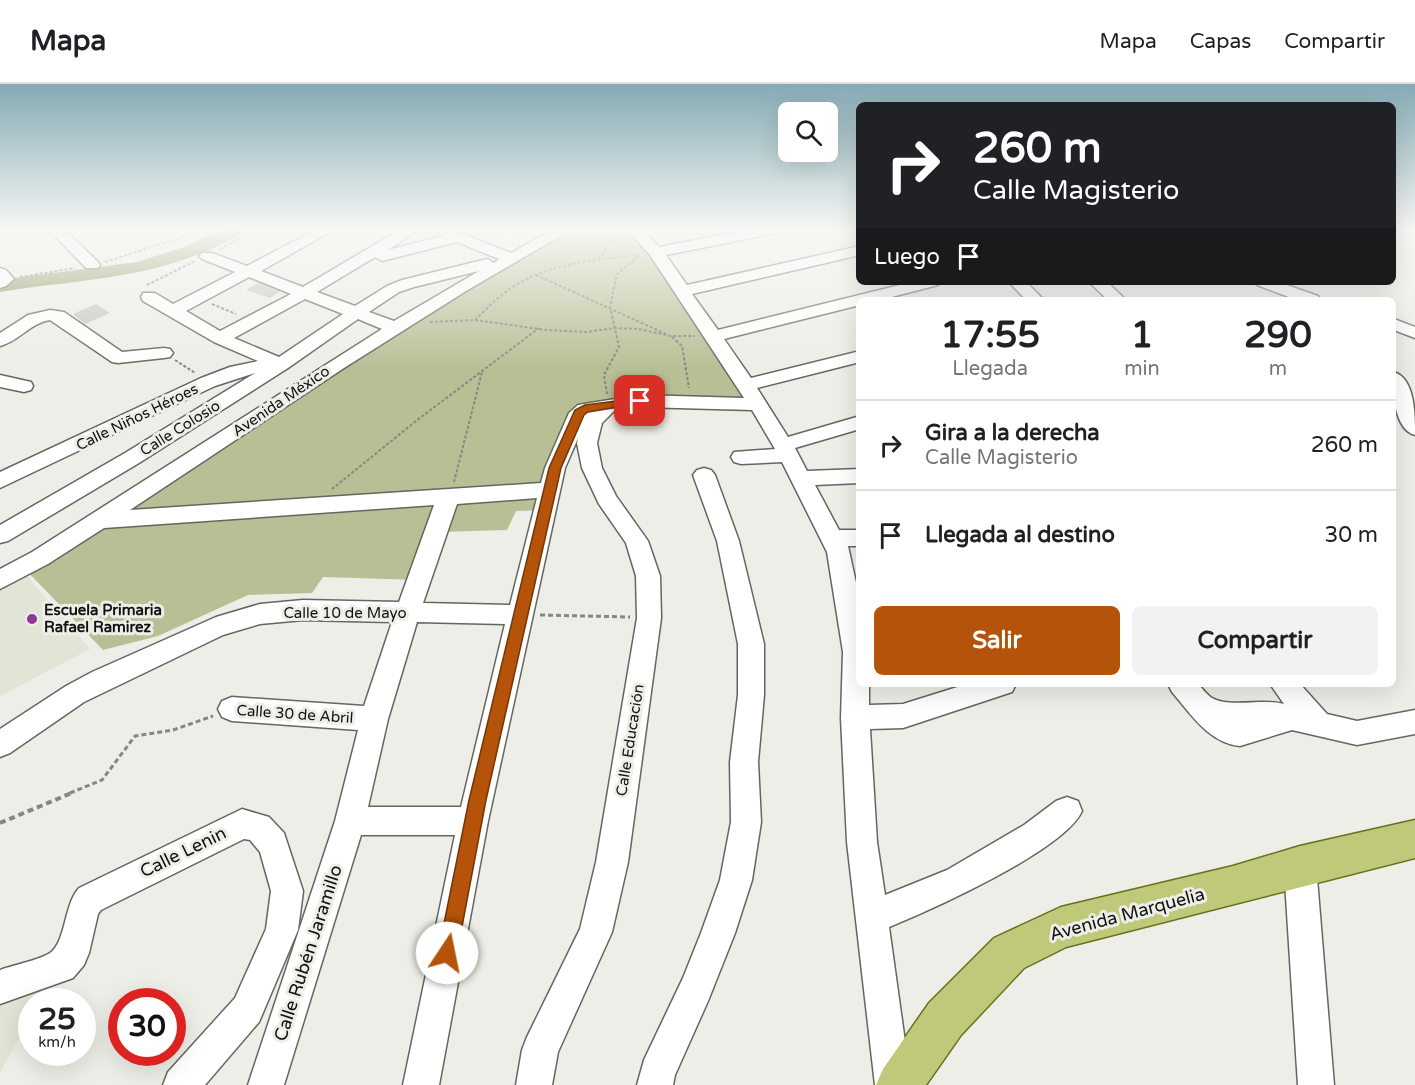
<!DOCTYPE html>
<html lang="es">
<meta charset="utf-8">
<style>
body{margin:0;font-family:"Varela Round",sans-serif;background:#f2f2f2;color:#202124;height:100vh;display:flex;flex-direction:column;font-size:22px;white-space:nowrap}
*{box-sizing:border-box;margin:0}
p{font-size:20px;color:#757577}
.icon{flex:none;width:33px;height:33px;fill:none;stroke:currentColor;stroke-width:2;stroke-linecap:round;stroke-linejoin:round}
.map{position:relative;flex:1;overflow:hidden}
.drawer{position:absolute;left:856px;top:213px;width:540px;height:390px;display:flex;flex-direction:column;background:#fff;border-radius:9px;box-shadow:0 6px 24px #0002}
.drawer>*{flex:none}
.banner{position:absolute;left:856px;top:18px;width:540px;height:183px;border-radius:9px;box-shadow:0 6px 24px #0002;background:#202124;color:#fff;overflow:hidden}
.controls{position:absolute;left:778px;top:18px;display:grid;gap:12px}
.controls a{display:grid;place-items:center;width:60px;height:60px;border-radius:9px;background:#fff;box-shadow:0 6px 24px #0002;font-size:30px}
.speed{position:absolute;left:18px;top:904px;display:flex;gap:12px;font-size:30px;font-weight:700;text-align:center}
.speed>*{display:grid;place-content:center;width:78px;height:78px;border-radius:50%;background:#fff;box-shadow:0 6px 24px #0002;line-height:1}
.speed small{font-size:15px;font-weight:400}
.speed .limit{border:9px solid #d22;background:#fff;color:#111}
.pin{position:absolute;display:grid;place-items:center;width:51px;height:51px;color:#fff;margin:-26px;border-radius:12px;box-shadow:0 3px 9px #0006}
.me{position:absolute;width:66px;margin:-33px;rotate:11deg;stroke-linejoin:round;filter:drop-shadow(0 0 4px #0008)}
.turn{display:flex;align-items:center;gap:21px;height:126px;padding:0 18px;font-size:27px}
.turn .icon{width:78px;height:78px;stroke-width:2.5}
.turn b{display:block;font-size:42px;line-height:51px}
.then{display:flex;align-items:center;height:57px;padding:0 18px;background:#0003;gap:12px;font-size:22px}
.eta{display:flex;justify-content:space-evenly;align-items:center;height:102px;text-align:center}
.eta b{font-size:36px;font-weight:700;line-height:42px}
.action{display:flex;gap:12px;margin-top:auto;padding:12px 18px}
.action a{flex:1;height:69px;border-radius:9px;background:#b45309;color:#fff;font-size:24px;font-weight:700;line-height:69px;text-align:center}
.action a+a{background:#f2f2f2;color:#202124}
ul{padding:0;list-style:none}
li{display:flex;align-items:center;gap:18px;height:90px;padding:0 18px;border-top:2px solid #e0e0e0}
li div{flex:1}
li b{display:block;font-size:22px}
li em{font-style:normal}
header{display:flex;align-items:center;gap:36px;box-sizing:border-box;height:84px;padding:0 30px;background:#fff;border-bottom:2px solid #e0e0e0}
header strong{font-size:28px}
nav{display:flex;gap:33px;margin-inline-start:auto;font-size:21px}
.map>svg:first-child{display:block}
</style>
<header>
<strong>Mapa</strong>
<nav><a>Mapa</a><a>Capas</a><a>Compartir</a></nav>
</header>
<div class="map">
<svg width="1415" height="1001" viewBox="0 0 1415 1001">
<rect width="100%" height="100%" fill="#edeee7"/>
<g fill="#e2e4d6">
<path d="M26,491L90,565L0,612V505Z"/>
<path d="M55,891L39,918H32L31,932L0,989V910Z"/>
</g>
<path fill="#b8bf95" d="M567,144H633L756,320L640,317L585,325L546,426L516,427L507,446L437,448L420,496L323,493L312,509L248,511L158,552L103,566L24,484L94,437Z"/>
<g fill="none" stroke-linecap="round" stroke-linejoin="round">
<path fill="#929a67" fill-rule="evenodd" d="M225,144H248C242,152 229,156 220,161C146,196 79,195 0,208V196L137,178L184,163Z"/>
</g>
<g fill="#c6c7c0">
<path d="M258,199L280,208L270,214L246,206Z"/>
<path d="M96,220L110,229L85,240L73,230Z"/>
</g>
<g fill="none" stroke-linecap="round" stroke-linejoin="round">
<defs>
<g id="minor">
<path d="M47,144H63L98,178L100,181L98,184H86Z"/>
<path d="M319,144H337L261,187L303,203L403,144H421L388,166L443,152L438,148L440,145L447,144L511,169L556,144H574L466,207L344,284L130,426L541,399L545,384L569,329L578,321L640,311L744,314L650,171L626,144H641L659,163L757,144H788L781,148L666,171L687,201L860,162V171L692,210L718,246L912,198H940L938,201L880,216H860V221L724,255L751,294L860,267V278L757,304L788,353L860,332V345L795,364L807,387L860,385V399L815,401L839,446H860V462H848L860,517V600H869V621L903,620L967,600H1016L1012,608L903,644L870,645L877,758L885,811L947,786L1024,741L1056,717L1067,713L1078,717L1082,727C1065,766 931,826 889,843L911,1001H875L847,758L841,634L843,568L827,468L782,378L741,380L734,378L731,373L734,368L775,365L752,326L640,323L614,327L602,339L597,359L602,384L616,412L648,457L660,492L661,534L628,778L612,848L558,968L552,1001H516L522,966L527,953L580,845L596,778L637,534L636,492L626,459L599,420L582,384L577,359L578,354L565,384L488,737L439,1001H403L455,751H361L284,1001H248L335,737L358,646L232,637L222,633L218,625L222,617L232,613L364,622L392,538L303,536L260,540L223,551L84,618L10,669L0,673V645L66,602L92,588L216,533L260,520L303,516L399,518L434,421L104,444L48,480L0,505V485L32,468L382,245L358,235L288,284L139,379L8,457L0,459V441L125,369L255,289L215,302L0,404V388L201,294L230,283L258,277L214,258L143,217L141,213L143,209H155L173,220L235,188L202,175L199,172L202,169H212L247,182ZM457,158L499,175L494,179L487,175L402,196L387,202L355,222L317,208L375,173L382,177ZM479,187L394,237L369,228L399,208L414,203ZM249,193L291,210L220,247L186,227ZM305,215L343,230L279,273L234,254ZM537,414L510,521L423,519L457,420ZM417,538L505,540L461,723H368L388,635Z"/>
<path d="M0,184L6,186L14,195L6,202L0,204Z"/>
<path d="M1009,198H1026L1044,216H1026Z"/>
<path d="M1089,198H1107L1126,216H1108Z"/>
<path d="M1255,198H1278L1318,212L1320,216H1297L1257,201Z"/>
<path d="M50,226L64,228L122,268L164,264L170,265L173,269L170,273L164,274L118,279L112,278L50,236C30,239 18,258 0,262V249L28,231Z"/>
<path d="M1394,235L1415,243V254L1394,246Z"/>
<path d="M1394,288C1415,295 1415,330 1415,351C1394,346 1392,306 1394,288Z"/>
<path d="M0,291L31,298L33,302L31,306L24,308L0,303Z"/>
<path d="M704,384L711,386L715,391L739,457L764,560V611L758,678L761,738L752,796L735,849L708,917L675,991L673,1001H637L644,976L683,894L701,849L720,796L731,738L730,678L738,611V560L717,457L693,391L697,386Z"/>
<path d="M1168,600H1198C1202,604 1207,611 1212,614C1229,624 1263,614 1284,620L1270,600H1300L1327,630L1357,637L1415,626V650L1357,661L1292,646L1240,662C1209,659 1191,630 1172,608Z"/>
<path d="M242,725L269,733L284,749L303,807L298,846L259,938L205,1001H163L168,988L235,914L266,845L271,807L260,768L250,756L244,755L101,826L98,830L89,869L84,881L73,894L0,920V886C14,881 39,876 50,869C66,858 64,820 79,804Z"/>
<path d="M1300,766L1311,771L1316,782L1334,1001H1298L1284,782L1289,771Z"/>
</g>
<path id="major" d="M1415,736V774L1066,863L1024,884L961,951L926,1001H876L883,985L929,919L994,854L1061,823L1233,782L1300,762Z"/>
</defs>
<use href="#minor" stroke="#64665f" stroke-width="3"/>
<use href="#major" stroke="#67701b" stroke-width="3"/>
<g stroke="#868782" stroke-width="2" stroke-dasharray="3 2" stroke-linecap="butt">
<path d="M220,165L258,144"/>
<path d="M599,175L618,145"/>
<path d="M105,178L210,144"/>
<path d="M536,191L666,250"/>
<path d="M20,193L75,184"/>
<path d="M147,201L195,177"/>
<path d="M212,220L236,230"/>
<path d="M475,236C489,222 504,207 521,198C555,179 600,175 638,171"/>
<path d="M430,238L475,236L546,246L587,248L615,244L638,245L671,252H695"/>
<path d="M672,253L682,262L689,304"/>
<path d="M175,276L195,289"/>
<path d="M607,310L604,291L619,263L610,223L617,190L640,171"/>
<path d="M454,398L482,288"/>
<path d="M332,405L416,337L539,244"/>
</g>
<g stroke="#868782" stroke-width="3" stroke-dasharray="5 3" stroke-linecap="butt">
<path d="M540,531L630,533"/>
<path d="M70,709L102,696L135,652L173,646L213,632"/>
</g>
<path stroke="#868782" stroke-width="4" stroke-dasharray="6 4" stroke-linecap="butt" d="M0,739L74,708"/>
<use href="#minor" fill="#fff" fill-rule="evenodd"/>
<use href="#major" fill="#c0c87a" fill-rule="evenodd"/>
</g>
<linearGradient id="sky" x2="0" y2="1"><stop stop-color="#85aab4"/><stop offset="0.51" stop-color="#f7f7f4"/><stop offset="1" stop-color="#f7f7f4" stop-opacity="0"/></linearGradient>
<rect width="1415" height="284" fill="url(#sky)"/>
<path fill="#b45309" stroke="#753606" stroke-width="1.5" d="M640,314L643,315V319L588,328L584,331L561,384L486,716L457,869L454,876L447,878L440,876L438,869L469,716L549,384L575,326L585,321Z"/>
<circle fill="#94329a" stroke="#edeee7" stroke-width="2" cx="32" cy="535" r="6"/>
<g text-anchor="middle" stroke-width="6" stroke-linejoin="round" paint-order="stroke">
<g font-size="15" fill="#11120f" stroke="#edeee7">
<text transform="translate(281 317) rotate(-34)" y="5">Avenida México</text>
<text transform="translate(137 333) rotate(-26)" y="5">Calle Niños Héroes</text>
<text transform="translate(180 344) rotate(-32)" y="5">Calle Colosio</text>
<text x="345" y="534">Calle 10 de Mayo</text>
<text transform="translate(295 630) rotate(4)" y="5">Calle 30 de Abril</text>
<text transform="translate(630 656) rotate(-81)" y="5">Calle Educación</text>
</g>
<g font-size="15" font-weight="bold" fill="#11120f" stroke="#edeee7" text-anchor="start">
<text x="44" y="531">Escuela Primaria<tspan x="44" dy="17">Rafael Ramirez</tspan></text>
</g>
<g font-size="18" fill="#11120f" stroke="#edeee7">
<text transform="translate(183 768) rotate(-26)" y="6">Calle Lenin</text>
<text transform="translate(1127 830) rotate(-15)" y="6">Avenida Marquelia</text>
<text transform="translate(308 869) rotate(-72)" y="6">Calle Rubén Jaramillo</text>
</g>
</g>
</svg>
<div class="controls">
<a><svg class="icon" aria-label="search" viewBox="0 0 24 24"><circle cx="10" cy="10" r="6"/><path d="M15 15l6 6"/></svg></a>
</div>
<div class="speed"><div>25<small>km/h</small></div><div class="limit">30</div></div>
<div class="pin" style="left:640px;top:317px;background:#d93025"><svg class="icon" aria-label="arrive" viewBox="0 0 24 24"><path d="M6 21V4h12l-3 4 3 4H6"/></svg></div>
<svg class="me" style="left:447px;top:869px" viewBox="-20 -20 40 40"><circle r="19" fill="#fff"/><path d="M0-13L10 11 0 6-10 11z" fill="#b45309"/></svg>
<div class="banner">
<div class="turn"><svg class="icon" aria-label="right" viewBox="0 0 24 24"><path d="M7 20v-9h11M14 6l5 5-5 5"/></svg><div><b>260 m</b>Calle Magisterio</div></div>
<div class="then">Luego<svg class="icon" aria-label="arrive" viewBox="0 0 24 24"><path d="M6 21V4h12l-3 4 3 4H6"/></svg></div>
</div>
<section class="drawer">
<div class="eta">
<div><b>17:55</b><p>Llegada</p></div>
<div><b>1</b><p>min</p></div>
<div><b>290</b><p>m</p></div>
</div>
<ul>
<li><svg class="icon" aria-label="right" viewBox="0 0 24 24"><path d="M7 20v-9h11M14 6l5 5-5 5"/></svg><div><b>Gira a la derecha</b><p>Calle Magisterio</p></div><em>260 m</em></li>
<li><svg class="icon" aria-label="arrive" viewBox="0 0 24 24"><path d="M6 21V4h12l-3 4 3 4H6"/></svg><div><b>Llegada al destino</b></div><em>30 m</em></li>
</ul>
<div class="action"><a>Salir</a><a>Compartir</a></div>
</section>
</div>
